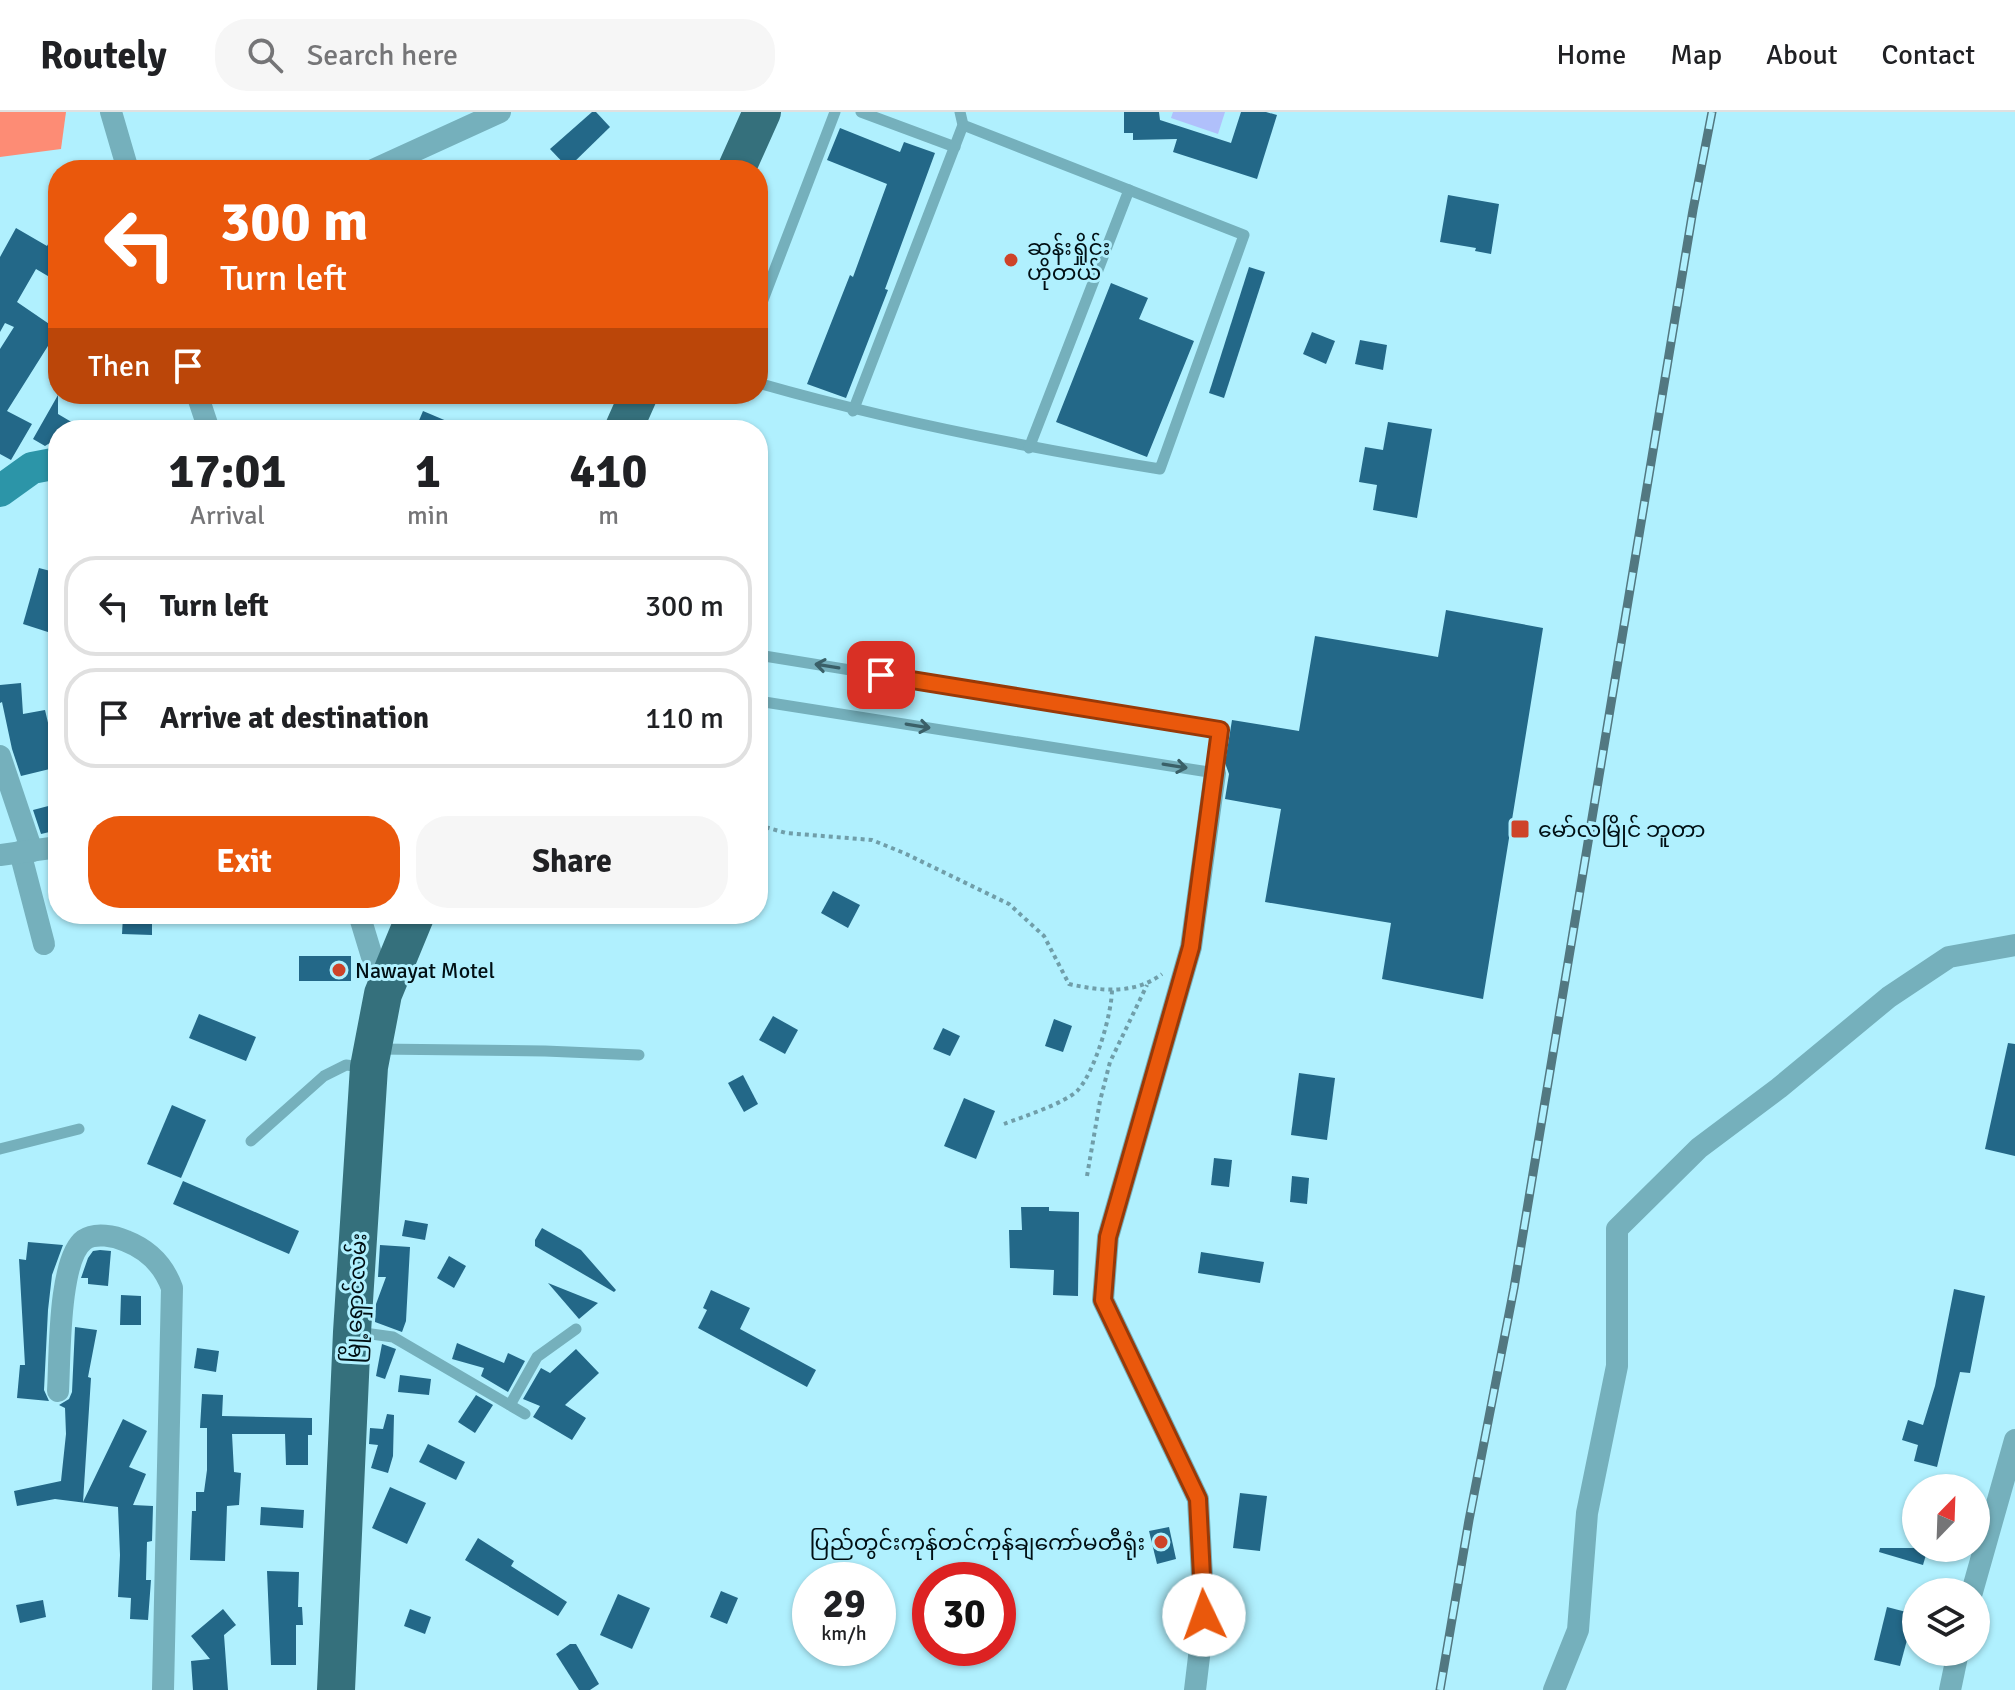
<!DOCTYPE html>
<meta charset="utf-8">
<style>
body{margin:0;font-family:Signika,"Noto Sans Myanmar",sans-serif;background:#f6f6f6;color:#202124;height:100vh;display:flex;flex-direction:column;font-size:30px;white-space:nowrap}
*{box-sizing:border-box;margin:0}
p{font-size:26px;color:#757577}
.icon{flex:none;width:44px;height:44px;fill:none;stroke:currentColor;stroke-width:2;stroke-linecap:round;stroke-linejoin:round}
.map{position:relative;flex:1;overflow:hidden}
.drawer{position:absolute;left:48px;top:308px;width:720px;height:504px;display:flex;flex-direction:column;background:#fff;border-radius:32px;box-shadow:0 2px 6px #0004}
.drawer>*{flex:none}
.banner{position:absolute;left:48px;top:48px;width:720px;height:244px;border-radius:32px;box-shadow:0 2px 6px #0004;background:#ea580c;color:#fff;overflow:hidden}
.needle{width:52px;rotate:23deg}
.tools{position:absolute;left:1902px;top:1362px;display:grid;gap:16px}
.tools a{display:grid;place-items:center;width:88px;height:88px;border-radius:50%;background:#fff;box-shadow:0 2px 6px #0004;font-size:40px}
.speed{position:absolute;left:792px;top:1450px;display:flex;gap:16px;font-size:40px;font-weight:700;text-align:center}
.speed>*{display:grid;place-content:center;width:104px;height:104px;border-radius:50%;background:#fff;box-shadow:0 2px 6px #0004;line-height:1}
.speed small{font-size:20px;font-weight:400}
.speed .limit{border:12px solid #d22;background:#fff;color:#111}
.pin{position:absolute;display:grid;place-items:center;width:68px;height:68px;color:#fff;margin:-34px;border-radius:16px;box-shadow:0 4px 12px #0006}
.me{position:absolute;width:88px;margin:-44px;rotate:357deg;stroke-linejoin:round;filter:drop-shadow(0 0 6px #0008)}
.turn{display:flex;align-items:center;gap:28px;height:168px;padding:0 40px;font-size:36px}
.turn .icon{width:104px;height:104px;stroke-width:2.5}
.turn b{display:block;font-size:56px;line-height:68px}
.then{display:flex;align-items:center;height:76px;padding:0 40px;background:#0003;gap:16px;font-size:30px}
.eta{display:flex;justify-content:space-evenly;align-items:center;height:136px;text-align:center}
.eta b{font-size:48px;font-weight:700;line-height:56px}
.primary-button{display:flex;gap:16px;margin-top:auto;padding:16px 40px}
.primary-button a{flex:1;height:92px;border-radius:32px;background:#ea580c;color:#fff;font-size:32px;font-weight:700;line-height:92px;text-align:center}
.primary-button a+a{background:#f6f6f6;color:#202124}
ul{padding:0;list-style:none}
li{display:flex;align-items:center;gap:24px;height:100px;margin:0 16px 12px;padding:0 24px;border:4px solid #e0e0e0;border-radius:32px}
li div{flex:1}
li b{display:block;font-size:30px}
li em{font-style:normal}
header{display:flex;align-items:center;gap:48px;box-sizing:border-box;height:112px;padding:0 40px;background:#fff;border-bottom:2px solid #e0e0e0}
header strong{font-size:38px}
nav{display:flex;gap:44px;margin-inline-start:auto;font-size:28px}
.search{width:560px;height:72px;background:#f6f6f6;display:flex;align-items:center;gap:20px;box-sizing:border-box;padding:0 28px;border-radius:32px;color:#757577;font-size:30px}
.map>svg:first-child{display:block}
</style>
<header>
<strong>Routely</strong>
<div class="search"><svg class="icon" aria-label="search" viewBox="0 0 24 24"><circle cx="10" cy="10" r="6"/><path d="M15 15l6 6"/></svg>Search here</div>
<nav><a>Home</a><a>Map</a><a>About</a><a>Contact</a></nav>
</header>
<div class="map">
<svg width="2015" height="1578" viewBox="0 0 2015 1578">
<rect width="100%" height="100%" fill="#b0f0fe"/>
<path fill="#fd8c75" d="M0,0H66L61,37L0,45Z"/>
<path fill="#b0c0fb" d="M1173,0H1225L1218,22L1171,6Z"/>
<g fill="#236888">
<path d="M592,0H596L610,15L568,56L550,37Z"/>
<path d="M1124,0H1159L1160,8L1231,31L1241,0H1266L1277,3L1257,67L1173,40L1177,27L1133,28V21H1124Z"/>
<path d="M840,16L900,40L904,30L935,41L885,177L888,178L846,286L807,272L850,163L853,165L887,72L827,48Z"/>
<path d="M1448,83L1499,92L1491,142L1475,139L1476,136L1440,130Z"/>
<path d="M58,115V170L36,157L17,190L58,218L7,299L32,312L11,348L0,342V237L14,215L5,211L0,220V145L16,116L47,134Z"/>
<path d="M1249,155L1265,160L1224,286L1209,281Z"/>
<path d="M1111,171L1148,186L1139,207L1194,229L1147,345L1056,310Z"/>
<path d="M1312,220L1335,229L1326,252L1303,242Z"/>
<path d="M1360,228L1387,233L1383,258L1355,252Z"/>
<path d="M58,283V302L85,318H58V332L53,329L45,334L33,327Z"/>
<path d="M423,299L468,318H415Z"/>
<path d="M1388,310L1432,317L1417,406L1373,398L1377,373L1359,370L1365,335L1383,338Z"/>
<path d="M39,456L58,461V497L51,521L23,512Z"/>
<path d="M1446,498L1543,516L1483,887L1382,867L1391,811L1265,790L1281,697L1225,687L1229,662L1225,651L1232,608L1299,619L1315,524L1438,545Z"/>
<path d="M21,571L23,602L45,598L58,653V655L21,664L12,637L2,590L0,591V573Z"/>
<path d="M56,692L58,718L41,722L33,698Z"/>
<path d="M833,779L860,793L848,816L821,801Z"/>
<path d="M123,804L152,805V823L122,822Z"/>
<rect x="299" y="844" width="52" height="25"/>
<path d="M199,902L256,925L246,949L189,926Z"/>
<path d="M773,904L798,918L785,942L759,928Z"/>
<path d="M1054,907L1072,914L1063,940L1045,934Z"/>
<path d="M943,916L960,924L950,944L933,937Z"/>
<path d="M2008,931L2015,932V1044L1985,1037Z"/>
<path d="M1299,961L1335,966L1327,1028L1291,1023Z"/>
<path d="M743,963L758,992L744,1000L728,971Z"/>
<path d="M964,986L995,999L976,1047L944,1034Z"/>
<path d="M172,993L206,1008L181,1066L147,1052Z"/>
<path d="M1214,1046L1232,1048L1229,1075L1211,1073Z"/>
<path d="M1292,1064L1309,1066L1307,1092L1290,1090Z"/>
<path d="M183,1069L299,1119L289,1142L173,1092Z"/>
<path d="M1021,1095H1049V1099L1079,1100L1078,1184L1053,1183L1054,1158L1010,1156L1009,1118H1022Z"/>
<path d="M405,1108L428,1112L425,1128L402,1124Z"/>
<path d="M542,1116L581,1138L616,1178L614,1180L535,1134V1128Z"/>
<path d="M28,1130L63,1133L52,1163L48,1198L44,1278L49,1289L17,1286L20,1253H25L19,1147L26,1148Z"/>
<path d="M380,1133L410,1135L406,1209L402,1220L375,1210L376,1192L386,1165H378Z"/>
<path d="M100,1138L111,1139L108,1174L88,1172V1166H81L88,1146L93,1139Z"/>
<path d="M1201,1140L1264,1150L1260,1171L1198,1161Z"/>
<path d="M449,1144L466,1154L454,1176L437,1166Z"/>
<path d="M548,1171L598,1191L579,1207Z"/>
<path d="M1954,1177L1985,1184L1970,1261L1960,1260L1937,1355L1914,1349L1918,1333L1902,1328L1908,1308L1923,1313L1935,1274Z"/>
<path d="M711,1178L750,1196L740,1217L816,1258L807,1275L698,1216L707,1198L703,1196Z"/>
<path d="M121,1183L141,1184V1213H120Z"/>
<path d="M75,1215L97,1218L88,1265L91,1266L83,1390L123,1307L147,1319L129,1355L146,1362L133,1393L153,1394L152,1429L147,1430L146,1468H151L148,1508L130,1507L131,1486L118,1485L120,1443L118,1395L55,1387L17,1394L14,1379L61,1369L66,1322L65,1296L59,1293L69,1287L72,1280Z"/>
<path d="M457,1231L504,1251L508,1241L525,1249L508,1280L481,1264L484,1256L452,1247Z"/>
<path d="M382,1232L396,1237L385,1267L376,1264Z"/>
<path d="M197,1236L219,1239L216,1260L194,1256Z"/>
<path d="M576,1237L599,1261L565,1293L586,1306L572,1328L533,1305L540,1294L523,1287L541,1256L550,1261Z"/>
<path d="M400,1263L431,1267L429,1283L398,1280Z"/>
<path d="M202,1282L223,1283L222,1304L312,1306V1323H308V1353H286L285,1322H232L234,1360L241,1361L239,1393L227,1394L225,1449L190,1448L192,1399H196V1380H204L207,1358V1316H200Z"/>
<path d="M476,1283L493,1293L475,1321L458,1310Z"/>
<path d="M387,1302L394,1303L393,1344L388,1361L371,1356L378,1333L369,1332L370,1316L383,1317Z"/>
<path d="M428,1332L465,1350L456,1368L419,1350Z"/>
<path d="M390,1375L426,1391L407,1432L372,1416Z"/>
<path d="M1240,1381L1267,1384L1260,1439L1233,1436Z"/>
<path d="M261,1395L304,1398L303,1416L260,1413Z"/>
<path d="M1169,1415L1176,1447L1157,1452L1149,1419Z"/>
<path d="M478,1426L514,1449L511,1454L567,1490L558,1504L465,1448Z"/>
<path d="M1880,1436H1928L1923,1453L1879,1440Z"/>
<path d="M267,1459L299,1460L298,1495H302L303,1513H296V1553H271Z"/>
<path d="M721,1479L738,1486L727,1512L710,1505Z"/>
<path d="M618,1482L650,1496L632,1537L600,1523Z"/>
<path d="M43,1488L46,1505L20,1511L16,1493Z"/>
<path d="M1887,1495L1914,1502L1900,1554L1874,1548Z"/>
<path d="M223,1497L236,1513L224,1523L228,1578H193L191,1549L210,1547L191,1524Z"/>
<path d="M410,1497L431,1505L425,1522L404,1514Z"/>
<path d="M570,1532H576L599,1572L590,1578H579L556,1542Z"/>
</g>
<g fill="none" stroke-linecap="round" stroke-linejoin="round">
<g stroke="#709ea9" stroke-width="4" stroke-dasharray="4 4" stroke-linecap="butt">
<path d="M758,713L786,721L872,728L904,741L1009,792L1044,824L1069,872C1101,879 1134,883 1162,862"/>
<path d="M1004,1012C1022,1005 1066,991 1078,978C1095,959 1112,902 1112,877"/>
<path d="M1087,1064L1100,989L1110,950L1147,873"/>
</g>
<g stroke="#75b0bc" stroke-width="11">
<path d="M861,0L955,35"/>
<path d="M758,201L835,0"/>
<path d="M758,271C890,309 1024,335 1160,357L1244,123L963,13"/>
<path d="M853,299L963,13L960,0"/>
<path d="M1029,336L1129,78"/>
<path d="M758,543L1220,618L1215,661L758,589"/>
<path d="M377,937L545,939L639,943"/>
<path d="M251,1029L324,964L346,953L363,955"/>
<path d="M0,1037L79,1017"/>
<path d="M357,1220L393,1225L525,1302"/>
<path d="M510,1293L537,1245L576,1217"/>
</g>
<g stroke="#75b0bc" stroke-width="22">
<path d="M111,0L128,58"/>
<path d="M373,58L500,0"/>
<path d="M197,282L209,318"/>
<path d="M0,644L32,739"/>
<path d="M20,740L44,832"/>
<path d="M0,743L58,735"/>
<path d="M359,802L383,881"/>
<path d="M58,1279C60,1248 58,1147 84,1128C95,1120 115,1124 126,1129C149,1138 164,1154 172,1176L163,1578"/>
<path d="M1972,1480L2015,1328"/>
<path d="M1195,1578L1204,1503L1198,1387L1103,1188L1108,1125L1191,835L1215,661"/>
<path d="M1554,1578L1578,1518L1587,1401L1617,1254V1117L1699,1036L1779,976L1889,885L1949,845L2015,833"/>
<path d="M1950,1578L1958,1540"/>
</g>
<path stroke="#2c95a8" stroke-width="32" d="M0,379L32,356L58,351"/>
<g stroke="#35707c" stroke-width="38">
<path d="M736,58L762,0"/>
<path d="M623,318L639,282"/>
<path d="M336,1578L352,1220L369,955L383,882L416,802"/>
</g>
<defs>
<path id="rail" d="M1440,1578L1469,1408L1514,1176L1693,98L1712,0"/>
</defs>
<use href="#rail" stroke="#527881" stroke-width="9"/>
<use href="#rail" stroke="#b0f0fe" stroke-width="6" stroke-dasharray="18" stroke-linecap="butt"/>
</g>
<defs><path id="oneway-shaft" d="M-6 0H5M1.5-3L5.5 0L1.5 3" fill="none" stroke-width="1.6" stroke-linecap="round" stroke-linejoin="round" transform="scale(2)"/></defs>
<g stroke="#3a6068">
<use href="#oneway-shaft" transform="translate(827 554) rotate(-171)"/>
<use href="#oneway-shaft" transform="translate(918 614) rotate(9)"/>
<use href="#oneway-shaft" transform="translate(1175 654) rotate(9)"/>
</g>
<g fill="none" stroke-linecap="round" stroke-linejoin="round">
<defs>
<path id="route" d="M881,563L1220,618L1191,835L1108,1125L1103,1188L1198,1387L1204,1503"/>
</defs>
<use href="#route" stroke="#983908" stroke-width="20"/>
<use href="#route" stroke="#ea580c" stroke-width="14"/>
</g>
<g fill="#ce4329" stroke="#b0f0fe" stroke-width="3">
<circle cx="1011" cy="148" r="8"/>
<rect x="1510" y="707" width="20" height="20" rx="4"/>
<circle cx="339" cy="858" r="8"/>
<circle cx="1161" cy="1430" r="8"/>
</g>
<g text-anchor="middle" stroke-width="6" stroke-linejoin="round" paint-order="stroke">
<g font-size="22" fill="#000f14" stroke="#b0f0fe" text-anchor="start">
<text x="1027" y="143">ဆန်းရှိုင်း<tspan x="1027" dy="25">ဟိုတယ်</tspan></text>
<text x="1538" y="725">မော်လမြိုင် ဘူတာ</text>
<text x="355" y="866">Nawayat Motel</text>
<text x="1145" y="1438" text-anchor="end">ပြည်တွင်းကုန်တင်ကုန်ချကော်မတီရုံး</text>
</g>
<g font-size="22" fill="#000f14" stroke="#b0f0fe">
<text transform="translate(355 1186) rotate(-87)" y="8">မြို့ရှောင်လမ်း</text>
</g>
</g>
</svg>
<div class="tools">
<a><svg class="needle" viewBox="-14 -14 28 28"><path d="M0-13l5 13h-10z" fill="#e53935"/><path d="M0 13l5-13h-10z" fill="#757577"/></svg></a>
<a><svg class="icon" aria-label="layers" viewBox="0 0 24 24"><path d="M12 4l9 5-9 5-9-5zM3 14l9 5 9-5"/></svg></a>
</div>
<div class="speed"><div>29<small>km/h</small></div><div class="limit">30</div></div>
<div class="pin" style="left:881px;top:563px;background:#d93025"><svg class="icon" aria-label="arrive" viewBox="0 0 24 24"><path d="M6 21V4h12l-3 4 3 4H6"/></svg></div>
<svg class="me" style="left:1204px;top:1503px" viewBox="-20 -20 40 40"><circle r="19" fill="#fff"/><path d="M0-13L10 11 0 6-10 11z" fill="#ea580c"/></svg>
<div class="banner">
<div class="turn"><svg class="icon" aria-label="left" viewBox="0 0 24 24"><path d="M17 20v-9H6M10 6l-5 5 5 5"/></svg><div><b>300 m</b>Turn left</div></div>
<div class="then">Then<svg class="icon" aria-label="arrive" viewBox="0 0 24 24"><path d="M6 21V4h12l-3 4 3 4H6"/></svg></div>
</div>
<section class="drawer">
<div class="eta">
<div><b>17:01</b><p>Arrival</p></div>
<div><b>1</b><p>min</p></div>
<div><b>410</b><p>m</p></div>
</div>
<ul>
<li><svg class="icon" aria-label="left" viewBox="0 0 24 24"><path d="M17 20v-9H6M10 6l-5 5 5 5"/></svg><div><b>Turn left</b></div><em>300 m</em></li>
<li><svg class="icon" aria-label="arrive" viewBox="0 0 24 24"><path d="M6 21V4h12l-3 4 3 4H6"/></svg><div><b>Arrive at destination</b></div><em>110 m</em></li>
</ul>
<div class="primary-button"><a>Exit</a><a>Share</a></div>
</section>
</div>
